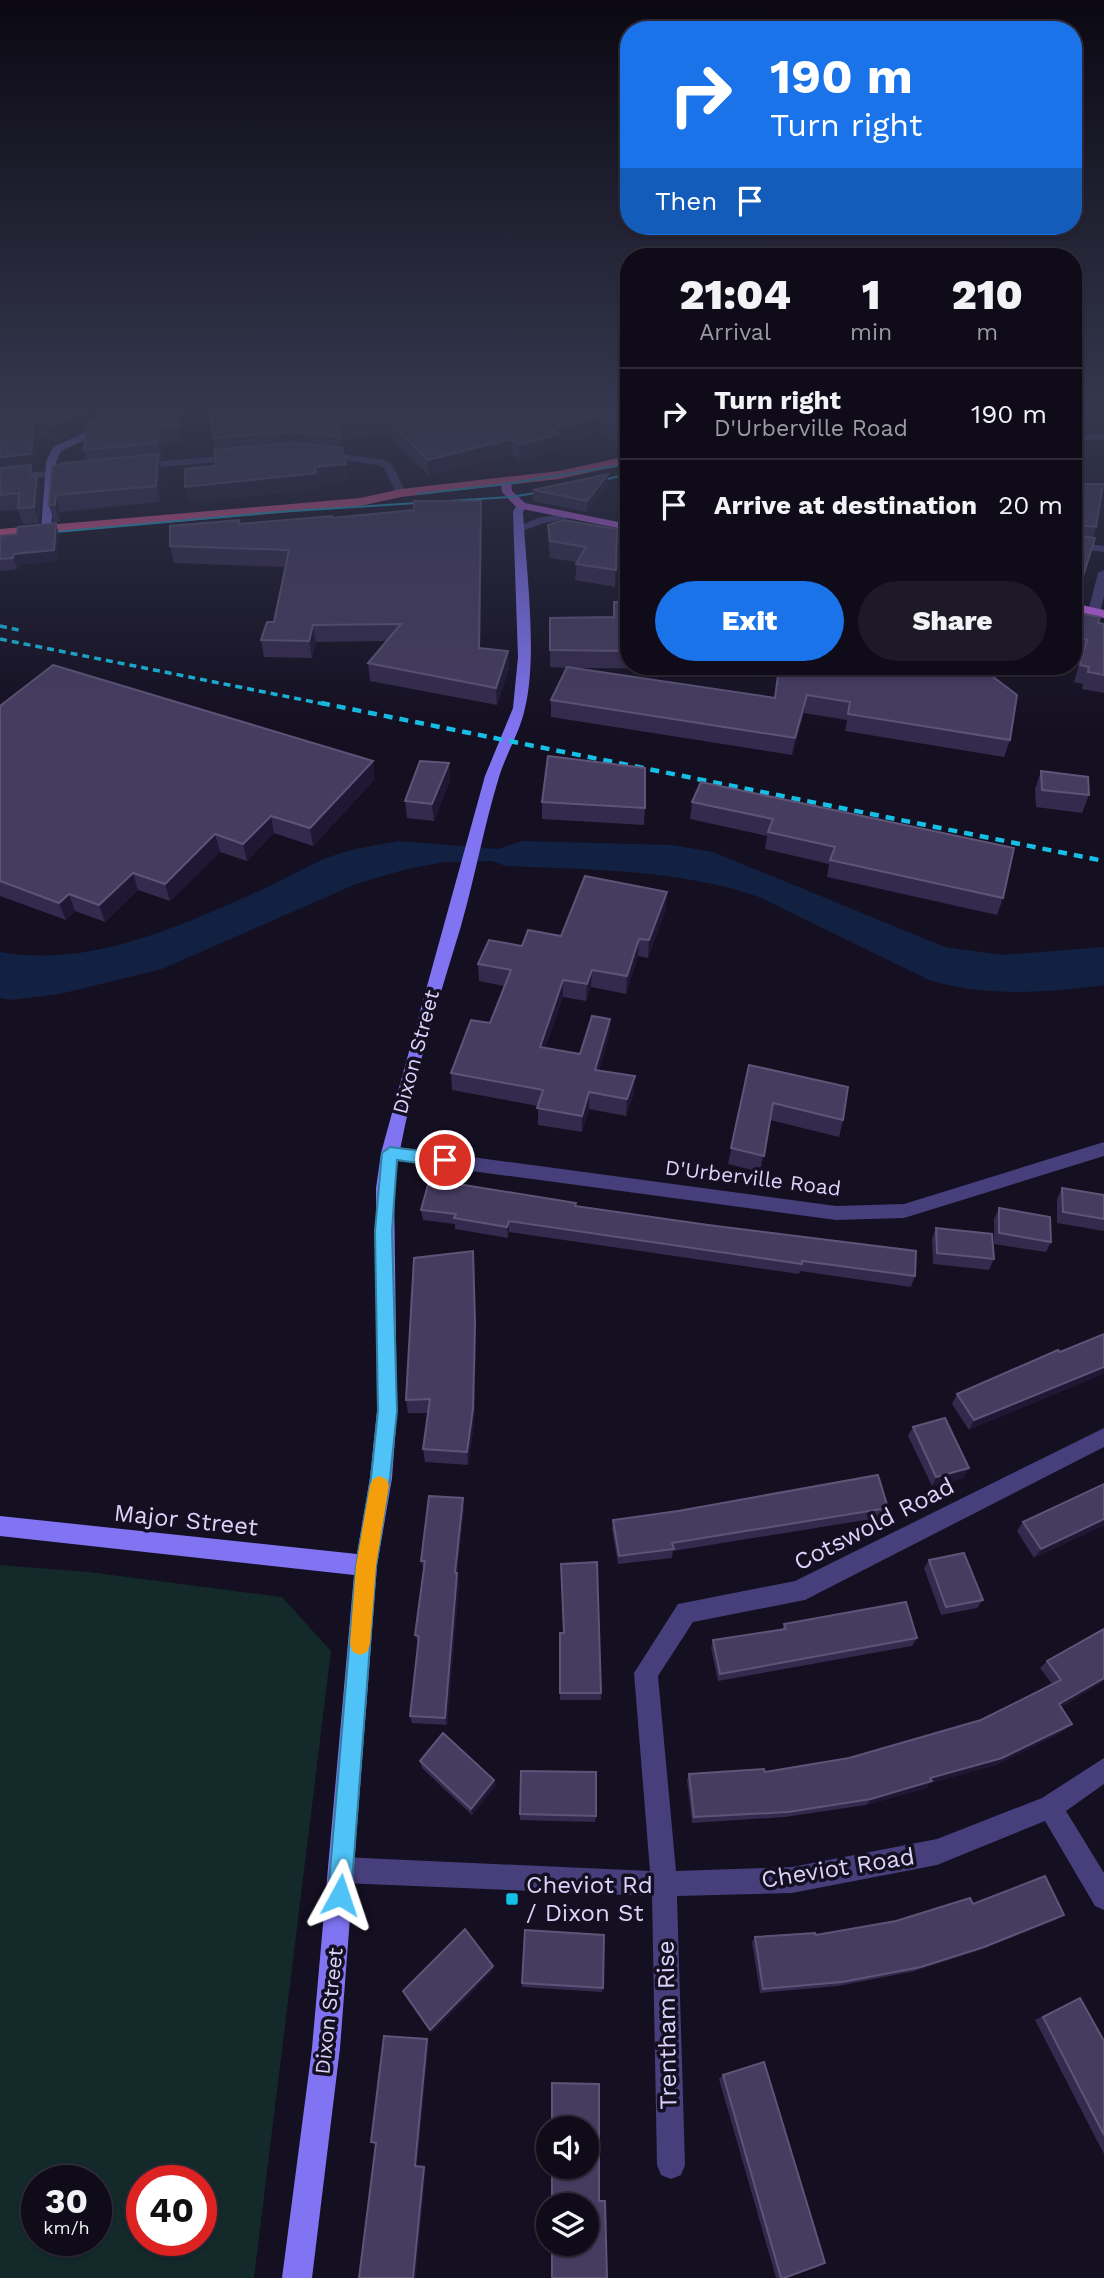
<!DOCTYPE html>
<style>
body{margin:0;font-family:"Work Sans",sans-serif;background:#1d1926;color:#f1f3f6;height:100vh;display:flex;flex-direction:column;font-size:26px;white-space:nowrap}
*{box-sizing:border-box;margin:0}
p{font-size:23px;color:#9b9ba2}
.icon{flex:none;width:38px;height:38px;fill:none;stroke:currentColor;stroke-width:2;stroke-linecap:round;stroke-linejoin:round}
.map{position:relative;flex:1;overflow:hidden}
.details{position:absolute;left:620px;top:248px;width:462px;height:427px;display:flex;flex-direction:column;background:#0f0b19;border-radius:28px;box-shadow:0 2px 5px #0004,0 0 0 2px #2f2b38}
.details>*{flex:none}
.top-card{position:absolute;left:620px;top:21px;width:462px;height:214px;border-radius:28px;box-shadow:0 2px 5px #0004,0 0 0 2px #2f2b38;background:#1a73e8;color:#fff;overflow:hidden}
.controls{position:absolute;left:536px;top:2116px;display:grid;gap:14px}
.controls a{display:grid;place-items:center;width:63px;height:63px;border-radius:50%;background:#0f0b19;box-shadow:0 2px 5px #0004,0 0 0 2px #2f2b38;font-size:35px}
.speed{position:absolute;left:21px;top:2165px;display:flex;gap:14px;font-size:35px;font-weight:700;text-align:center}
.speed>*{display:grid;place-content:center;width:91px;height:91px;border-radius:50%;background:#0f0b19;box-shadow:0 2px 5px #0004,0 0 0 2px #2f2b38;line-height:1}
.speed small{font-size:18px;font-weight:400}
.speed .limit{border:10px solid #d22;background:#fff;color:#111}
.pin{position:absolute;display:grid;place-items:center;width:60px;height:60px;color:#fff;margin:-30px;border:4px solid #fff;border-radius:50%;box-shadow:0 2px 7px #0007}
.me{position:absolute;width:77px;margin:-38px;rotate:5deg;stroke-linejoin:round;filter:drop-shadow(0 0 5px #0008)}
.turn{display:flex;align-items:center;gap:24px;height:147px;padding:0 35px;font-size:32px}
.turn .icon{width:91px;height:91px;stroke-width:2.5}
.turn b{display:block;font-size:49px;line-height:60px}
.then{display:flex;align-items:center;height:66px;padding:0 35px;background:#0003;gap:14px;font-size:26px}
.eta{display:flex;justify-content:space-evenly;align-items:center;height:119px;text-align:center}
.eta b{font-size:42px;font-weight:800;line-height:49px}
.cta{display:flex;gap:14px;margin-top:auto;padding:14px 35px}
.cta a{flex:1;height:80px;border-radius:42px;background:#1a73e8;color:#fff;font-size:28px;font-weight:800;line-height:80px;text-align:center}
.cta a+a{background:#1d1926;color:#f1f3f6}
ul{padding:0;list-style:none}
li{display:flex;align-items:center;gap:21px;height:91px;padding:0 35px;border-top:2px solid #2f2b38}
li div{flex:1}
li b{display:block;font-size:26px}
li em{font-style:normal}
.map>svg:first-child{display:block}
</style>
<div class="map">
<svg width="1104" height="2278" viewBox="0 0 1104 2278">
<rect width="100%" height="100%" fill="#140f21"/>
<path fill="#13292a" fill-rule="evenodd" d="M0,1565L89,1572L282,1597L331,1651L254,2278H0ZM37,2180H96V2240H37ZM142,2180H201V2240H142Z"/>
<path fill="#122142" d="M398,841L498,849L522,841L672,845L713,852L945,947L1002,955L1104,947V985C1047,993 984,997 929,980L759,897C677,869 591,870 506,866L492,861L445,862L407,869L356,884L162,969L60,994L12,1000L0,998V952C93,969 189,922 272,885C293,875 313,862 335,855C355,848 377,845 398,841Z"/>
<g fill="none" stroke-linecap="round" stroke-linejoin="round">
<g fill="#463f7b" fill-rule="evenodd">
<rect x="1073" y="434" width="31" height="6"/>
<path d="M321,451L385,460L393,466L406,493L397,495L384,468L378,465L317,456V452Z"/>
<path d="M237,455L242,458L241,460L136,469L131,466L136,463Z"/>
<path d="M66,469L71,472L70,474L0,482V476Z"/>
<path d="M566,513L570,514V518L544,523L519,532L513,529L538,518Z"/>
<path d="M1073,542L1104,546V552L1073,548Z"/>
<path d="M1104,570V596L1100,612L1090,615L1088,612L1098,573Z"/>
<path d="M1104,1142V1156L904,1218L836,1220L390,1160L384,1158L381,1153L384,1148L390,1146L836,1206L904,1204Z"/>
<path d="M1104,1428V1447L805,1600L693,1622L658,1676L676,1871L792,1867L937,1839L1042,1798L1104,1758V1784L1066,1811L1104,1873V1910L1095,1906L1045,1821L937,1865L792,1893L677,1896L685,2165L681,2175L671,2179L661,2175L657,2165L652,1896L342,1883L333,1879L329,1870L333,1861L342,1857L650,1871L634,1673L678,1604L795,1581Z"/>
</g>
<g fill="#8174f2" fill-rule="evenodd">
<path d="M135,410H148L61,451L56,462L51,529L41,531L46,462L53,447Z"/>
<path d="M521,503L526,506L523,512C526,568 538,655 525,708C520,732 506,754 499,777C484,826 475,877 461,926C435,1012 406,1099 394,1188L397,1411L392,1478L377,1566L340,2048L312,2278H282L312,2048L354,1575L0,1536V1516L357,1554L370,1478L377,1411L376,1188L381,1153L485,776L513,708L518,657L513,512L517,504Z"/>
</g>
<g fill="#c865f0" fill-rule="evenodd">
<path d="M506,478L511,481L512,491L525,503L628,524V530L517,508L502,492L501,481Z"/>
<path d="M1073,603L1104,610V618L1073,610Z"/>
</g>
<path fill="#ef5a95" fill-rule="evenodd" d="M628,456V464L559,479L401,497L360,506L0,537V529L360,498L401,489L559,471Z"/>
<g stroke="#16bfe5" stroke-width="2">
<path d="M587,484L628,474"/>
<path d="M418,494L506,484L628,464"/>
<path d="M0,537L277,512L511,497L553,490"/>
</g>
<g stroke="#16bfe5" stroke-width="3.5" stroke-dasharray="7 5" stroke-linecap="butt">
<path d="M0,626L19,630"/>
<path d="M0,639L329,705"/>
</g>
<path stroke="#16bfe5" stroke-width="4.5" stroke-dasharray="9 7" stroke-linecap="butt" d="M321,703L1104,861"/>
</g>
<g fill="#342a4d">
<path d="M0,410L182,417L181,442L163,444L162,459H159L161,470L160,502L60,512V521L54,522L49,505L52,467L86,461L84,450L86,429L58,442L38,437L36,470L32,471L41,489L39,523L23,524L18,510L0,511Z"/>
<path d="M210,410H628V442L620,445L602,432L560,443V449L519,461L512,455L429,476L389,436L340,440L341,448L346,464L348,480L317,483L318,489L189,503L185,487L216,466L215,449Z"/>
<path d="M607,484L587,512L533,501V490Z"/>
<path d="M1083,484L1096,527L1093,538H1095L1075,601L1073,600V493H1080Z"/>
<path d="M482,517L480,648L509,668L497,705L370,681L368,663L386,641L316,642L312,658L264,657L261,640L274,622L286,567L174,563L170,546L240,524L332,518Z"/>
<path d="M548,525L617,529L615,587L575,580L577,562L550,558L548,542Z"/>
<path d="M17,534L59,535L57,561L18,565L17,569L0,571V536Z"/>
<path d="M614,602H628V667H713V669L574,668L775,698L778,675L1010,740L1004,757L845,731L847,720L804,713L792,755L551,717V700L567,668L550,667V618L613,617Z"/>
<path d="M1073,612L1098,623L1104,624V693L1082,689L1083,684L1074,682L1081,657L1073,655Z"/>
<path d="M0,706L375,779L313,846L274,833L247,861L220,852L170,901L138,890L105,922L75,911L66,920L0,896Z"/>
<path d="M449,763L450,780L434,821L407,818L405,801Z"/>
<path d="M1041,771L1089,795L1082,813L1036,807L1035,789Z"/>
<path d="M701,782L1003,898L997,915L827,877L829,864L765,849L767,836L690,819L692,802Z"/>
<path d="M542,802L645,808L644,825L542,819Z"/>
<path d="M666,909L648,958L638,956L626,994L591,987L586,1001L563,997L545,1048L580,1054L610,1019L609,1036L599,1070L634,1093L626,1116L589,1109L582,1132L538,1125V1106L452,1090L451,1073L490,1023L504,986L479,981L478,964L522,946Z"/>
<path d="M749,1065L843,1120L839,1137L770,1120L760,1172L728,1164Z"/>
<path d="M1062,1188L1104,1195V1231L1057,1223V1199Z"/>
<path d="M576,1206L915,1276L911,1287L800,1271L799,1274L509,1232L508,1238L455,1229V1224L423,1220L421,1210Z"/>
<path d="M999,1208L1051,1242L1046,1252L994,1244V1219Z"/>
<path d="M936,1228L994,1259L989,1270L933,1264L932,1239Z"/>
<path d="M473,1251L476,1337L474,1423L468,1465L425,1462L423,1449L428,1413H408L406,1400Z"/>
<path d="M1060,1352L969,1430L952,1404L957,1394Z"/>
<path d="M913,1427L964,1478L932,1486L908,1436Z"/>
<path d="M1104,1484V1525L1034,1558L1017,1531L1023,1522Z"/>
<path d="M464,1507L457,1573L459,1582L447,1725L412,1723L410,1716L418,1643L415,1635L424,1569L421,1561Z"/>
<path d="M888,1508L884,1517L673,1551L672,1558L618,1564L612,1529L613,1520Z"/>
<path d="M929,1560L983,1600L977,1608L941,1615L924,1568Z"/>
<path d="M784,1624L917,1638L912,1646L718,1681L711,1648L713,1640L782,1630Z"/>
<path d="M1104,1629V1681L1061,1707L1064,1731L996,1765L930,1783L926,1788L866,1805L785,1817L692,1823L687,1780L689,1774L765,1772L849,1758L981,1720L1052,1684L1040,1668L1047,1661Z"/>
<path d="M560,1633L601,1693V1700H560Z"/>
<path d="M420,1761L494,1780L495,1786L472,1815L422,1768Z"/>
<path d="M520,1814L596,1816L595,1822L520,1820Z"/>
<path d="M973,1904L1056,1920L977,1951L915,1971L838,1986L760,1993L752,1942L755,1937L816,1935L896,1921Z"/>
<path d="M522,1983L603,1988L602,1992L522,1987Z"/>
<path d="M1080,1998L1104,2041V2154L1035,2020Z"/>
<path d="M723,2075L784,2278H776L719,2079Z"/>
</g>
<g fill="#1f1734">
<path d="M90,410H129L58,442L53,426Z"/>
<path d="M179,410H181L182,417L181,442L178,427Z"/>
<path d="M602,416V432L560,443V449L519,461V445L553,429Z"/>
<path d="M34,421L38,437L36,470L32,471L35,482L0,474V457Z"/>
<path d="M628,427V442L620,445L621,429Z"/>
<path d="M159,428L163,444L162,459L158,443Z"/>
<path d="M512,439V455L429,476L428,460Z"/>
<path d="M158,454L161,470L160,502L156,486Z"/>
<path d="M346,464L348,480L317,483L318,489L189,503L185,487L315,467Z"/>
<path d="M37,473L41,489L39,523L34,507Z"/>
<path d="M608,474L607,484L587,512V501Z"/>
<path d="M56,495L60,512V521L55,505Z"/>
<path d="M481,501L482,517L480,665L479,648Z"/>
<path d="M56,523L59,535L57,561L18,565L17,569L13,558L14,554Z"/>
<path d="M313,625L316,642L312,658L309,641Z"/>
<path d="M508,651L509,668L497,705L496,688Z"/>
<path d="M807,695L804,713L792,755L795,738Z"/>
<path d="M373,761L375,779L313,846L310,828Z"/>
<path d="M449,763L450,780L434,821L432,804Z"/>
<path d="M271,816L274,833L247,861L243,844Z"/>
<path d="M215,834L220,852L170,901L165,884Z"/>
<path d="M133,873L138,890L105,922L99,905Z"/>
<path d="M667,892L666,909L648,958L649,940Z"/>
<path d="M69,894L75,911L66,920L59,903Z"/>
<path d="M639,939L638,956L626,994L627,976Z"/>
<path d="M592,970L591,987L586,1001L587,984Z"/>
<path d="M563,980V997L540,1064V1047Z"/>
<path d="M610,1019L609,1036L595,1087V1070Z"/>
<path d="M635,1076L634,1093L626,1116L627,1099Z"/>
<path d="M589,1092V1109L582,1132V1116Z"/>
<path d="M509,1221V1232L508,1238L507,1227Z"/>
<path d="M473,1251L476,1337L474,1423L468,1465L467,1452Z"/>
<path d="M1104,1367V1374L969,1430L974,1420Z"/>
<path d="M969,1468L964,1478L932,1486L936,1477Z"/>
<path d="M463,1498L464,1507L456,1582L455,1573Z"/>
<path d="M1104,1519V1525L1034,1558L1041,1549Z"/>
<path d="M457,1573L459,1582L447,1725L445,1718Z"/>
<path d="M1104,1678V1681L1052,1712L1059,1704Z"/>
<path d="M1072,1724L1064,1731L996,1765L930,1783L926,1788L866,1805L871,1799L930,1778Z"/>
<path d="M494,1780L495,1786L472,1815L471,1809Z"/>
<path d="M1064,1915L1056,1920L977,1951L915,1971L921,1967Z"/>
<path d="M493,1966L494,1970L432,2033L430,2030Z"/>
<path d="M427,2039L429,2042L417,2167L415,2166Z"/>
<path d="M424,2167L426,2168L416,2278H413Z"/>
</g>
<g fill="#463c60" stroke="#5d5478" stroke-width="2">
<path d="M0,410H90L53,426L34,421L31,454L0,457Z"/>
<path d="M115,410H179L178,427L159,428L158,443L84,450L86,424Z"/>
<path d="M210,410H628V427L621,429L602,416L553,429L560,434L519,445L512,439L428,460L388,420L337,424L340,437L292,432L213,438Z"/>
<path d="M293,443L342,448L346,464L315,467L316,473L185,487V469L216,466L214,450Z"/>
<path d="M158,454L156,486L56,495L55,505H49L52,467L64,463Z"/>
<path d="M31,465L30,475L37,473L34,507L18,508L19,493L0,495V468Z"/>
<path d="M608,474L587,501L533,490Z"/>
<path d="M1083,484H1103L1096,527L1078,525L1075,528V535L1095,538L1080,586L1073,585V493H1081Z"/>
<path d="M414,501H481L479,648L508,651L496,688L368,663L401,624L313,625L309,641L261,640L267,622H274L289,550L170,546V526L239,520V524L332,516V518L414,510Z"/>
<path d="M563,520L617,529L616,570L576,564L586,547L550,541L548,525Z"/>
<path d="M56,523L54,550L14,554L13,558L0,559V536L17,534L18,527Z"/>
<path d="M614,602H628V651L550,650V618L614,617Z"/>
<path d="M1073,612L1100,617L1098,623L1104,624V675L1088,672L1089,667L1080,665L1087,640L1073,637Z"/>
<path d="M53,665L373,761L310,828L271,816L243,844L215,834L165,884L133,873L99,905L69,894L59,903L0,881V706Z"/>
<path d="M567,667L775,698L778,675L781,667H980L1017,695L1010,740L848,714L850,702L807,695L795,738L551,700Z"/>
<path d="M548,756L645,768V808L542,802Z"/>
<path d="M420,761L449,763L432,804L405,801Z"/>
<path d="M1041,771L1088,777L1089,795L1042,790Z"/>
<path d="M701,782L1014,848L1003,898L830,860L835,847L768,832L773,819L692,802Z"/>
<path d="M585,876L667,892L649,940L639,939L627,976L592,970L587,984L563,980L540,1047L580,1054L592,1016L610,1019L595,1070L635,1076L627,1099L589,1092L582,1116L537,1108L543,1090L451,1073L471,1020L490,1023L511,970L478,964L489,940L522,946L528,930L561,936Z"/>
<path d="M749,1065L848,1087L843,1120L773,1103L764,1156L731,1148Z"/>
<path d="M429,1181L464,1185L576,1203L575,1206L708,1225L916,1251L915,1276L802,1261V1264L509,1221L507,1227L454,1218L456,1214L421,1210Z"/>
<path d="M1062,1188L1104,1195V1219L1063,1212Z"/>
<path d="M999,1208L1050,1217L1051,1242L999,1233Z"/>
<path d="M936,1228L992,1234L994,1259L937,1253Z"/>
<path d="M473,1251L475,1323L473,1409L467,1452L423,1449L430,1399L406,1400L414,1258Z"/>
<path d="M1104,1334V1367L974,1420L957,1394L1058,1350L1060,1352Z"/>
<path d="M945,1418L969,1468L936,1477L913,1427Z"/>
<path d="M878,1475L888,1508L672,1543L674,1549L619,1556L613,1520L678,1511Z"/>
<path d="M1104,1484V1519L1041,1549L1023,1522Z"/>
<path d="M429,1496L463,1498L455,1573H457L445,1718L410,1716L419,1636L415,1635L425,1561H421Z"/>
<path d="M964,1553L983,1600L946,1607L929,1560Z"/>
<path d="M597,1562L601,1693H560V1633H564L561,1564Z"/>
<path d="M906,1602L917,1638L720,1674L713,1640L786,1629L784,1624Z"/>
<path d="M1104,1629V1678L1059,1704L1072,1724L1002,1758L930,1778L932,1781L871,1799L788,1812L694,1817L689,1774L764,1769L765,1772L849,1758L981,1720L1061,1680L1047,1661Z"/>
<path d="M443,1733L494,1780L471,1809L420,1761Z"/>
<path d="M521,1771L596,1772V1816L520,1814Z"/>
<path d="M1045,1876L1064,1915L984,1947L921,1967L842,1982L763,1989L755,1937L815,1933L816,1935L896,1921L970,1898L973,1904Z"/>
<path d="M465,1929L493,1966L430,2030L403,1991Z"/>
<path d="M525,1930L604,1935L603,1988L522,1983Z"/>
<path d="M1080,1998L1104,2041V2135L1043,2017Z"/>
<path d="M384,2036L427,2039L415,2166L424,2167L413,2278H359L376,2143L371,2142Z"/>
<path d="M764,2062L825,2263L784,2278H781L723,2075Z"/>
<path d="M552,2083L599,2084V2201H605L607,2278H552V2244H586V2205H552V2166H586V2128H552Z"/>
</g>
<linearGradient id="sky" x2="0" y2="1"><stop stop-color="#0b0812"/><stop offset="0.56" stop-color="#34374e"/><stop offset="1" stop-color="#34374e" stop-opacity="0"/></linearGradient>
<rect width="1104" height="729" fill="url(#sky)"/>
<path fill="#4fc3f7" stroke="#337fa1" stroke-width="2" d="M390,1147L445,1154L453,1160L445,1167L397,1160L392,1231L397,1411L390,1478L376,1566L351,1895L348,1903L340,1907L331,1903L328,1895L356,1566L371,1478L378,1411L375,1231L382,1153Z"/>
<path fill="#f59e0b" d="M379,1476L386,1479L389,1485L376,1566L370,1644L367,1652L360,1655L353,1652L350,1644L356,1566L370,1485L373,1479Z"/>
<rect fill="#16bfe5" stroke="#140f21" stroke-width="2.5" x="505" y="1892" width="14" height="14" rx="3.5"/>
<g text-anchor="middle" stroke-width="7" stroke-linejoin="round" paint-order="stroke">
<g font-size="21" fill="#dbd3fb" stroke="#140f21">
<text transform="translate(416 1052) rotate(-75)" y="7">Dixon Street</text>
<text transform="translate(753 1178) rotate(7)" y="7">D'Urberville Road</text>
<text transform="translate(329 2011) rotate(-84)" y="7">Dixon Street</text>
</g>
<g font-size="24" fill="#dbd3fb" stroke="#140f21">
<text transform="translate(186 1520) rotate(6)" y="8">Major Street</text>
<text transform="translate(874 1524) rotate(-27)" y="8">Cotswold Road</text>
<text transform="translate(838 1868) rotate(-9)" y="8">Cheviot Road</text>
<text transform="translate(667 2025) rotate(-91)" y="8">Trentham Rise</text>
</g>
<g font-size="24" fill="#dbd3fb" stroke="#140f21" text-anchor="start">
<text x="526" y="1893">Cheviot Rd<tspan x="526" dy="28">/ Dixon St</tspan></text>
</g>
</g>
</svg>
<div class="controls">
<a><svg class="icon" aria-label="sound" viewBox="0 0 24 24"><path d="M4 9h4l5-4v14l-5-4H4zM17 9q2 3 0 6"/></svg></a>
<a><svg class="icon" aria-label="layers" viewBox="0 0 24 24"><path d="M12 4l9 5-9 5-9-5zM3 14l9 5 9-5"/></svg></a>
</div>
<div class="speed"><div>30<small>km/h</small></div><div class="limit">40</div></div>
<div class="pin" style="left:445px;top:1160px;background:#d93025"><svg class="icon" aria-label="arrive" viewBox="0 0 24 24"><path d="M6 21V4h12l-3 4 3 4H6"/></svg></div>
<svg class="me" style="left:340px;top:1895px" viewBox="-20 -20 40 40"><path d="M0-17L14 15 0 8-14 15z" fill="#4fc3f7" stroke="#fff" stroke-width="4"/></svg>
<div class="top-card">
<div class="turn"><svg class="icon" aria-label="right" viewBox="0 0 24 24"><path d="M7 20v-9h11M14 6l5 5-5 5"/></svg><div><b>190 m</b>Turn right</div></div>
<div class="then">Then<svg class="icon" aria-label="arrive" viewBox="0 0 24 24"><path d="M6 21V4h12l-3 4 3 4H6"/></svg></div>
</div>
<section class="details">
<div class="eta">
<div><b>21:04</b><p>Arrival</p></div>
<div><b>1</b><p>min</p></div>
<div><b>210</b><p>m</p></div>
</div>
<ul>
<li><svg class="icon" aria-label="right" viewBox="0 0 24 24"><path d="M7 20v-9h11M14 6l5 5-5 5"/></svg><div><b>Turn right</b><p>D'Urberville Road</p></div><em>190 m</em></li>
<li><svg class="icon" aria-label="arrive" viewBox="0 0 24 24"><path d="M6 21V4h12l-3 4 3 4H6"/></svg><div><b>Arrive at destination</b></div><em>20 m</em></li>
</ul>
<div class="cta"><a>Exit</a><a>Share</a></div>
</section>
</div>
